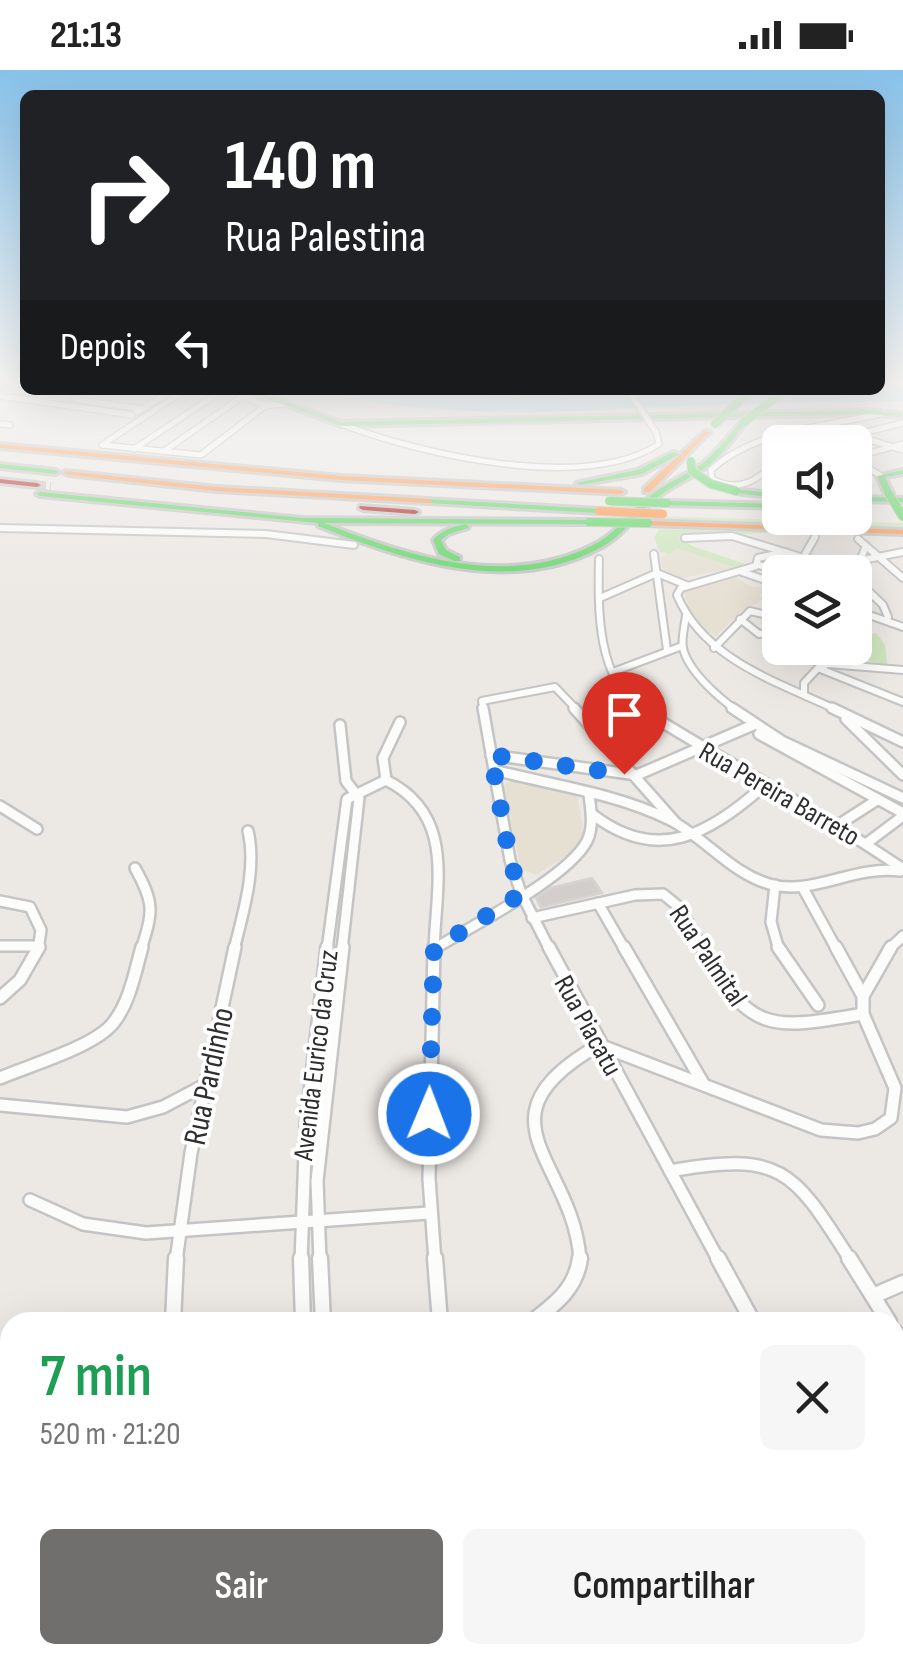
<!DOCTYPE html>
<html lang="pt">
<meta charset="utf-8">
<style>
body{margin:0;font-family:"Sofia Sans Condensed",sans-serif;background:#f6f6f6;color:#222;height:100vh;display:flex;flex-direction:column;font-size:38px;white-space:nowrap}
*{box-sizing:border-box;margin:0}
p{font-size:32px;color:#767676}
.icon{flex:none;width:55px;height:55px;fill:none;stroke:currentColor;stroke-width:2;stroke-linecap:round;stroke-linejoin:round}
.map{position:relative;flex:1;overflow:hidden}
.side{position:absolute;left:0px;top:1242px;width:905px;height:352px;display:flex;flex-direction:column;background:#fff;border-radius:30px 30px 0 0;box-shadow:0 10px 40px #0002}
.side>*{flex:none}
.top-card{position:absolute;left:20px;top:20px;width:865px;height:305px;border-radius:15px;box-shadow:0 10px 40px #0002;background:#202124;color:#fff;overflow:hidden}
.buttons{position:absolute;left:762px;top:355px;display:grid;gap:20px}
.buttons a{display:grid;place-items:center;width:110px;height:110px;border-radius:15px;background:#fff;box-shadow:0 10px 40px #0002;font-size:50px}
.pin{position:absolute;display:grid;place-items:center;width:85px;height:85px;color:#fff;margin:-102px -42px;border-radius:50% 50% 50% 0;rotate:-45deg;box-shadow:0 0 10px #0007}
.pin .icon{rotate:45deg}
.me{position:absolute;width:110px;margin:-55px;rotate:1deg;stroke-linejoin:round;filter:drop-shadow(0 0 8px #0008)}
.turn{display:flex;align-items:center;gap:35px;height:210px;padding:0 40px;font-size:45px}
.turn .icon{width:130px;height:130px;stroke-width:2.5}
.turn b{display:block;font-size:70px;line-height:85px}
.then{display:flex;align-items:center;height:95px;padding:0 40px;background:#0003;gap:20px;font-size:38px}
.round{display:grid;place-items:center;flex:none;width:105px;height:105px;border-radius:15px;background:#f6f6f6}
.overview{display:flex;align-items:center;justify-content:space-between;height:170px;padding:0 40px}
h1{font-size:60px;font-weight:600;line-height:75px;color:#1e9e55}
.primary-button{display:flex;gap:20px;margin-top:auto;padding:20px 40px}
.primary-button a{flex:1;height:115px;border-radius:15px;background:#706f6e;color:#fff;font-size:40px;font-weight:600;line-height:115px;text-align:center}
.primary-button a+a{background:#f6f6f6;color:#222}
.status{display:flex;justify-content:space-between;align-items:center;height:70px;padding:0 50px;background:#fff;direction:ltr}
.status svg{height:28px;fill:currentColor}
.map>svg:first-child{display:block}
</style>
<div class="status"><b>21:13</b><svg viewBox="0 0 49 12"><path d="M0 12V9h3v3zM5 12V6h3v6zM10 12V3h3v9zM15 12V0h3v12zM26 1h20v11H26zM47 4h2v5h-2z"/></svg></div>
<div class="map">
<svg width="903" height="1593" viewBox="0 0 903 1593">
<rect width="100%" height="100%" fill="#ece8e4"/>
<g fill="#e6e0d3">
<path d="M677,477L736,498L675,509L663,505L661,487Z"/>
<path d="M735,507L749,516L770,518L758,526L766,528L742,541L713,569V563H706L692,548L684,522Z"/>
<path d="M518,710L577,725L585,769L577,779L536,805L521,799L503,718L505,713Z"/>
</g>
<g fill="#cee6be">
<path d="M429,320H619L620,323L539,329Z"/>
<path d="M644,446L903,453V457L639,450Z"/>
<path d="M659,459L787,462L678,467L692,476L748,495L736,498L677,478L670,484L660,482L654,468Z"/>
<path d="M876,563L885,575L887,594L848,588L847,582L833,578H855V569Z"/>
</g>
<path fill="#99d6ec" d="M880,314H903V331C839,333 776,332 712,335C576,340 451,354 317,320H427L516,328L694,320H880Z"/>
<path fill="#d1cecb" stroke="#d7d4d0" stroke-width="2.5" d="M592,808L602,823L541,837L536,828L551,818Z"/>
<g fill="none" stroke-linecap="round" stroke-linejoin="round">
<path stroke="#c6c3c0" stroke-width="9" stroke-dasharray="9 4" stroke-linecap="butt" d="M37,415L51,416"/>
<defs>
<g id="street-far4">
<path d="M0,312L25,315"/>
<path d="M144,320L166,323"/>
<path d="M185,320L102,375L201,385L265,336L283,334"/>
<path d="M231,320L265,336"/>
<path d="M0,326L132,345"/>
<path d="M74,329L142,339"/>
<path d="M137,342L173,320"/>
<path d="M0,354L10,355"/>
<path d="M341,354C420,384 584,423 659,374L656,362"/>
<path d="M857,366L903,380"/>
<path d="M827,372L903,353"/>
<path d="M134,379L223,320"/>
<path d="M164,381L245,325"/>
<path d="M780,387C760,409 741,424 712,409L711,400C755,359 827,357 884,343"/>
<path d="M855,387L903,374"/>
<path d="M855,390L881,406"/>
</g>
<g id="street-far3">
<path d="M0,458L266,464L354,475"/>
<path d="M685,468L732,466L849,502L857,499L865,478"/>
<path d="M858,469L903,508"/>
<path d="M785,482L758,488L756,496L681,518L677,525C704,590 778,612 837,640"/>
<path d="M654,484L667,580"/>
<path d="M803,488L815,467"/>
<path d="M599,489C598,537 596,611 643,640"/>
<path d="M827,493L843,494L903,482"/>
<path d="M759,495L782,502"/>
<path d="M742,502L780,515"/>
<path d="M855,508L883,535L888,547"/>
<path d="M600,528L657,503L686,515"/>
<path d="M855,540L903,557"/>
<path d="M686,545C685,555 681,568 683,578C688,601 718,627 736,640"/>
<path d="M740,549L759,564L780,562"/>
<path d="M714,578L750,541L780,548"/>
<path d="M818,598L903,632"/>
<path d="M613,602L682,576"/>
<path d="M804,625V613L818,598L828,594L903,600"/>
<path d="M484,640L482,631L555,617L577,640"/>
</g>
<g id="street-far2">
<path d="M483,638L510,790L521,823L550,880"/>
<path d="M574,638L675,752"/>
<path d="M639,638C727,693 818,741 903,799"/>
<path d="M732,638L782,671L903,728"/>
<path d="M832,638L903,672"/>
<path d="M846,649L903,705"/>
<path d="M340,655L346,711L359,728L342,880"/>
<path d="M759,664L903,743"/>
<path d="M491,685L637,705L753,655"/>
<path d="M494,700C552,715 615,723 670,750C706,768 732,805 773,815C814,825 855,795 900,801"/>
<path d="M386,710C456,745 436,814 434,880"/>
<path d="M386,710L383,688L400,652"/>
<path d="M0,736L37,759"/>
<path d="M592,744C658,795 708,764 764,716"/>
<path d="M838,755L877,730"/>
<path d="M867,773L903,746"/>
<path d="M135,798C155,834 153,841 141,880"/>
<path d="M775,815L771,852L779,880"/>
<path d="M803,818L837,880"/>
<path d="M0,831L30,837L41,860L38,880"/>
<path d="M598,833L625,880"/>
<path d="M532,848L635,825L663,824L679,837L704,880"/>
<path d="M0,876H39"/>
<path d="M434,879C471,856 568,808 587,771C594,757 591,740 589,725"/>
<path d="M234,880C243,842 257,800 248,761"/>
<path d="M327,880L347,729L386,710"/>
<path d="M888,880L903,866"/>
</g>
<g id="street-far1">
<path d="M434,877L429,1109L435,1191"/>
<path d="M549,877L719,1191"/>
<path d="M624,877L704,1015"/>
<path d="M702,877C750,964 771,960 863,944V926L836,877"/>
<path d="M778,877L818,935"/>
<path d="M863,926L891,877"/>
<path d="M0,928L20,910L39,877"/>
<path d="M0,1008C30,995 95,977 114,952C130,931 135,902 142,877"/>
<path d="M0,1035L127,1047L163,1037L203,1016"/>
<path d="M670,1101C783,1081 793,1100 851,1191"/>
<path d="M30,1130L83,1154L146,1163L429,1143"/>
<path d="M176,1191L191,1083L235,877"/>
<path d="M301,1191L306,1055L327,877"/>
<path d="M320,1191L317,1111L343,877"/>
<path d="M580,1191C575,1092 469,1049 599,975L821,1060L858,1063L875,1059L891,1048L895,1018L863,944"/>
</g>
<g id="street">
<path d="M301,1188L303,1252"/>
<path d="M320,1188L323,1252"/>
<path d="M435,1188L440,1252"/>
<path d="M718,1188L753,1252"/>
<path d="M849,1188L889,1252"/>
<path d="M873,1226L903,1213"/>
<path d="M173,1252L176,1188"/>
<path d="M532,1252C555,1234 576,1219 580,1188"/>
<path d="M895,1262L903,1275"/>
<path d="M0,1296L10,1295"/>
<path d="M0,1355H10"/>
<path d="M895,1504L903,1515"/>
<path d="M186,1585L187,1593"/>
<path d="M339,1585L341,1593"/>
<path d="M368,1585L369,1593"/>
<path d="M539,1585L541,1593"/>
<path d="M730,1585L737,1593"/>
<path d="M0,1589L2,1593"/>
</g>
<g id="fast">
<path d="M5,312H13L0,320V315Z"/>
<path d="M245,320H254L342,352L869,340L900,343L903,345L900,347L869,344L341,356Z"/>
<path d="M740,353L745,354C733,369 720,388 704,399C689,409 672,416 658,427C638,443 623,466 600,478C511,526 405,491 318,456V453L40,426L36,424L40,422L303,448L589,450L593,452L589,454L324,453C408,486 507,519 593,475C616,464 631,441 651,425C667,412 687,405 703,393C717,381 728,366 740,353Z"/>
<path d="M673,382L680,384L642,404L580,415L576,413L637,400Z"/>
<path d="M0,394L55,400L59,402L55,404L0,398Z"/>
<path d="M903,400V404L885,407L893,424L886,426L877,406Z"/>
<path d="M733,419L780,424V428L736,423L732,421Z"/>
<path d="M855,427L903,428V432L855,431Z"/>
<path d="M426,429L599,439L603,441L599,443L429,433L425,431Z"/>
<path d="M664,431L780,434V438L667,435H664Z"/>
<path d="M465,454L469,456L468,458L449,464L441,470L446,480L460,487V491H454L439,484L433,470C442,460 452,457 465,454Z"/>
</g>
<g id="slow">
<path d="M705,361L710,362L650,422H644V418Z"/>
<path d="M0,374L341,406L621,420L625,422L621,424L341,410L0,378Z"/>
<path d="M65,401L217,417L429,429L433,431L429,433L217,421L68,405L64,403Z"/>
<path d="M645,451L903,460V464L648,455H645Z"/>
</g>
<g id="jam">
<path d="M0,409L37,413L41,415L37,417L0,413Z"/>
<path d="M360,436L415,440L419,442L415,444L363,440L359,438Z"/>
</g>
</defs>
<use href="#street-far4" stroke="#c5c4c5" stroke-width="8"/>
<use href="#street-far3" stroke="#c5c4c5" stroke-width="10"/>
<use href="#street-far2" stroke="#c5c4c5" stroke-width="14"/>
<use href="#street-far1" stroke="#c5c4c5" stroke-width="16"/>
<use href="#street" stroke="#c5c4c5" stroke-width="19"/>
<use href="#fast" stroke="#c5c4c5" stroke-width="6"/>
<use href="#slow" stroke="#c5c4c5" stroke-width="6"/>
<use href="#jam" stroke="#c5c4c5" stroke-width="6"/>
<use href="#street-far4" stroke="#fcfcfb" stroke-width="5"/>
<use href="#street-far3" stroke="#fcfcfb" stroke-width="6"/>
<use href="#street-far2" stroke="#fcfcfb" stroke-width="9"/>
<use href="#street-far1" stroke="#fcfcfb" stroke-width="11"/>
<use href="#street" stroke="#fcfcfb" stroke-width="14"/>
<use href="#fast" fill="#63d668" fill-rule="evenodd"/>
<use href="#slow" fill="#ff974d" fill-rule="evenodd"/>
<use href="#jam" fill="#b3261e" fill-rule="evenodd"/>
<defs>
<path id="street-bridge" d="M628,320L656,362"/>
<g id="fast-bridge">
<path d="M744,352L785,320"/>
<path d="M715,354L751,320"/>
<path d="M691,391L692,401L711,414L736,421"/>
<path d="M889,424L903,447"/>
<path d="M609,431L667,433"/>
<path d="M589,452L648,453"/>
</g>
<path id="slow-bridge" d="M599,441L663,444"/>
</defs>
<use href="#street-bridge" stroke="#c5c4c5" stroke-width="8" stroke-linecap="butt"/>
<use href="#fast-bridge" stroke="#c6c5c4" stroke-width="10" stroke-linecap="butt"/>
<use href="#slow-bridge" stroke="#c6c5c4" stroke-width="10" stroke-linecap="butt"/>
<use href="#street-bridge" stroke="#fcfcfb" stroke-width="5"/>
<use href="#fast-bridge" stroke="#63d668" stroke-width="8"/>
<use href="#slow-bridge" stroke="#ff974d" stroke-width="8"/>
</g>
<linearGradient id="sky" x2="0" y2="1"><stop stop-color="#88c2ea"/><stop offset="0.58" stop-color="#f6f5f3"/><stop offset="1" stop-color="#f6f5f3" stop-opacity="0"/></linearGradient>
<rect width="903" height="535" fill="url(#sky)"/>
<g fill="none" stroke-linecap="round" stroke-linejoin="round">
<path stroke="#1a73e8" stroke-width="18" stroke-dasharray="0 32.4" d="M429,1044L434,879L521,824L510,790L491,685L624,704"/>
</g>
<g text-anchor="middle" stroke-width="8" stroke-linejoin="round" paint-order="stroke">
<g font-size="28" fill="#2e2e2e" stroke="#fff">
<text transform="translate(780 723) rotate(30)" y="10">Rua Pereira Barreto</text>
<text transform="translate(709 885) rotate(56)" y="10">Rua Palmital</text>
<text transform="translate(589 955) rotate(61)" y="10">Rua Piacatu</text>
<text transform="translate(315 985) rotate(-83)" y="10">Avenida Eurico da Cruz</text>
</g>
<g font-size="32" fill="#2e2e2e" stroke="#fff">
<text transform="translate(208 1006) rotate(-78)" y="11">Rua Pardinho</text>
</g>
</g>
</svg>
<div class="buttons">
<a><svg class="icon" aria-label="sound" viewBox="0 0 24 24"><path d="M4 9h4l5-4v14l-5-4H4zM17 9q2 3 0 6"/></svg></a>
<a><svg class="icon" aria-label="layers" viewBox="0 0 24 24"><path d="M12 4l9 5-9 5-9-5zM3 14l9 5 9-5"/></svg></a>
</div>
<div class="pin" style="left:624px;top:704px;background:#d93025"><svg class="icon" aria-label="arrive" viewBox="0 0 24 24"><path d="M6 21V4h12l-3 4 3 4H6"/></svg></div>
<svg class="me" style="left:429px;top:1044px" viewBox="-20 -20 40 40"><circle r="17" fill="#1a73e8" stroke="#fff" stroke-width="3"/><path d="M0-11L8 9 0 5-8 9z" fill="#fff"/></svg>
<div class="top-card">
<div class="turn"><svg class="icon" aria-label="right" viewBox="0 0 24 24"><path d="M7 20v-9h11M14 6l5 5-5 5"/></svg><div><b>140 m</b>Rua Palestina</div></div>
<div class="then">Depois<svg class="icon" aria-label="left" viewBox="0 0 24 24"><path d="M17 20v-9H6M10 6l-5 5 5 5"/></svg></div>
</div>
<section class="side">
<div class="overview"><div><h1>7 min</h1><p>520 m · 21:20</p></div><a class="round"><svg class="icon" aria-label="close" viewBox="0 0 24 24"><path d="M6 6l12 12M18 6L6 18"/></svg></a></div>
<div class="primary-button"><a>Sair</a><a>Compartilhar</a></div>
</section>
</div>
